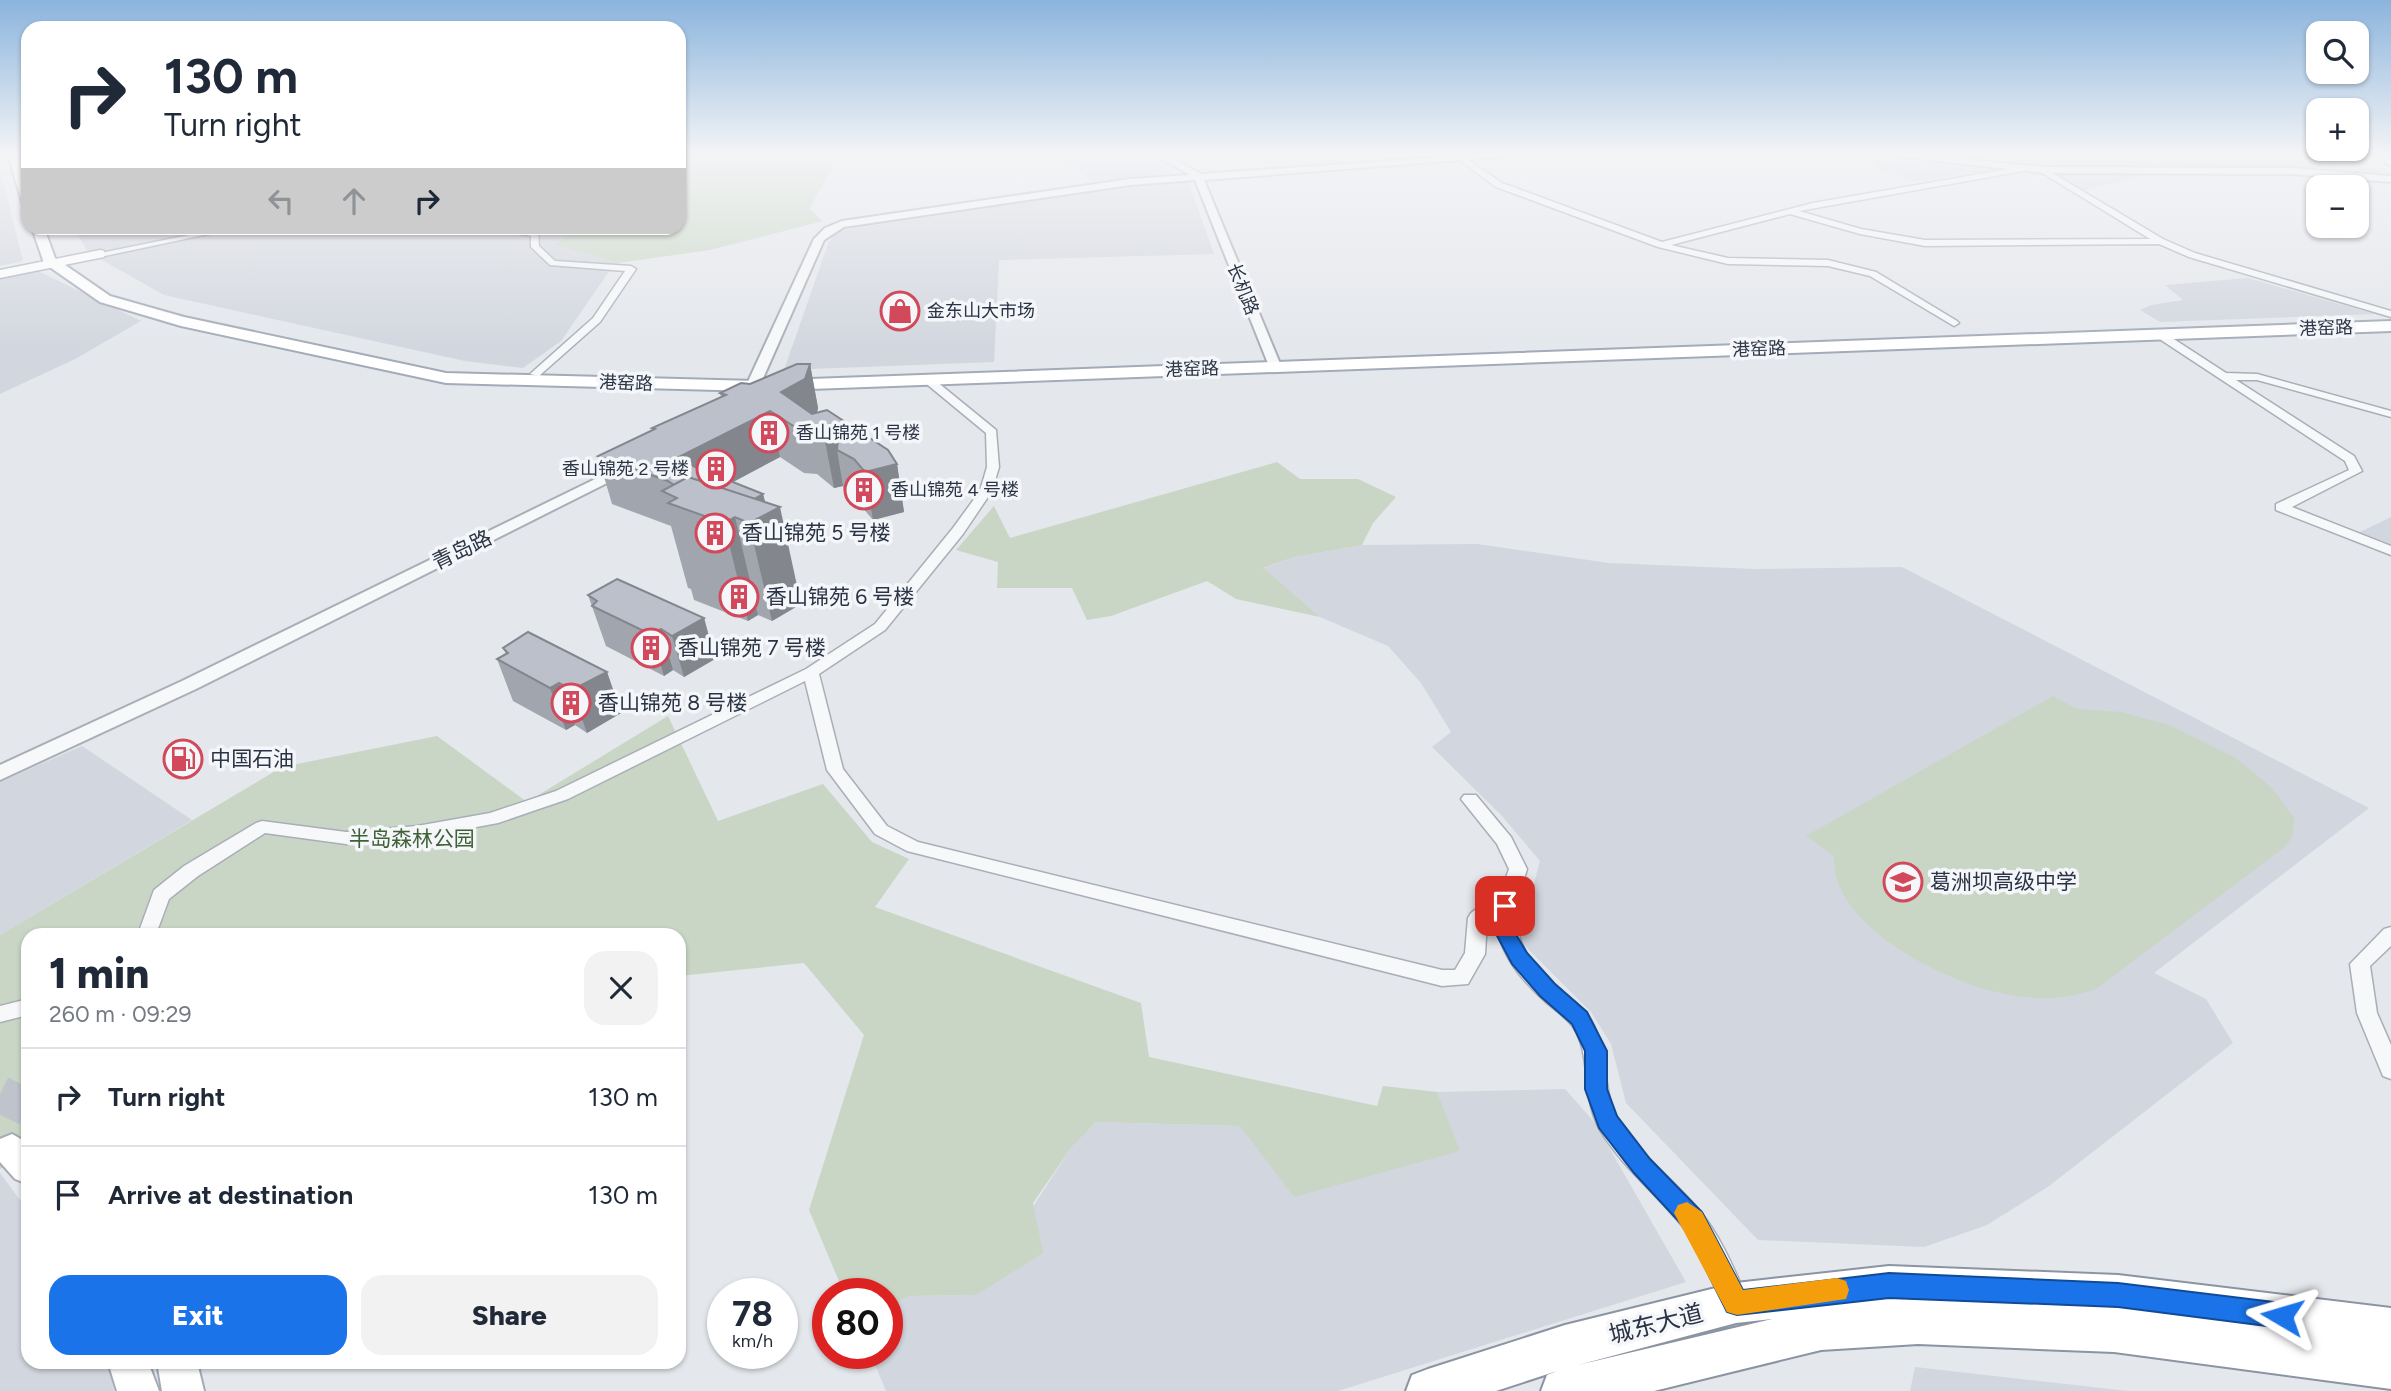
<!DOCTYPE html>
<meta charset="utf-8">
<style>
body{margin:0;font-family:Figtree,"Noto Sans SC",sans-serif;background:#f2f2f3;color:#1f2937;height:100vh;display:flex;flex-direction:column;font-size:26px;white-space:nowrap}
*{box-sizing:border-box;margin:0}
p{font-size:23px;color:#747a83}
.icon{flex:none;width:38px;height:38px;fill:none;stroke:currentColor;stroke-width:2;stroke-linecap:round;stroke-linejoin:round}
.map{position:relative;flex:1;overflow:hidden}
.side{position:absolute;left:21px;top:928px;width:665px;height:441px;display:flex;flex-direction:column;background:#fff;border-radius:21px;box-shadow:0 2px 5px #0004}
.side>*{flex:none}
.banner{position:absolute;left:21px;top:21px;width:665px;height:214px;border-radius:21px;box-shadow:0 2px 5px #0004;background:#fff;color:#1f2937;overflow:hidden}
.fabs{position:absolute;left:2306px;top:21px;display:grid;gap:14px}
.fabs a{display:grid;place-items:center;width:63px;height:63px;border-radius:14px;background:#fff;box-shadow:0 2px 5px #0004;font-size:35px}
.speed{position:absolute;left:707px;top:1278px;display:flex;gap:14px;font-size:35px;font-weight:700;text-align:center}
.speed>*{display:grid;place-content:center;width:91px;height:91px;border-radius:50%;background:#fff;box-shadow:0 2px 5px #0004;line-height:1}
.speed small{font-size:18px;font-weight:400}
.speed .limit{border:10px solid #d22;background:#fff;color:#111}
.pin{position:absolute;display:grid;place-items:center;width:60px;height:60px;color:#fff;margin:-30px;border-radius:14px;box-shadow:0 4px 10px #0006}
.me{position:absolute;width:77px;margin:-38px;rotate:277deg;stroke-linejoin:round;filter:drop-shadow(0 0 5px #0008)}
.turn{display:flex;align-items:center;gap:24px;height:147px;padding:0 28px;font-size:32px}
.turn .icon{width:91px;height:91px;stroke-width:2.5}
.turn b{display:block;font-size:49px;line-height:60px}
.lanes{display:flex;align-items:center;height:66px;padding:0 28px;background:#0003;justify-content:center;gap:35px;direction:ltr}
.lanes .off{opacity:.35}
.round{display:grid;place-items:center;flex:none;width:74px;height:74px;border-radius:21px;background:#f2f2f3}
.head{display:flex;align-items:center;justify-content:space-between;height:119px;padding:0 28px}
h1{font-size:42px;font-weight:800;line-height:52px}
.primary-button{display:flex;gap:14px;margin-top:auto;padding:14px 28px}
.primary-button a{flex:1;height:80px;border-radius:21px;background:#1a73e8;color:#fff;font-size:28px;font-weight:800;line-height:80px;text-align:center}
.primary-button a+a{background:#f2f2f3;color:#1f2937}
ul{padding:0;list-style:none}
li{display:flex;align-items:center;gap:21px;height:98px;padding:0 28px;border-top:2px solid #e0e1e3}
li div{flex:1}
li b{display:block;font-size:26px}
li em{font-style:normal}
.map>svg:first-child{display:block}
</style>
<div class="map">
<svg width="2391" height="1391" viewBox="0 0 2391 1391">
<rect width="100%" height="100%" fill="#e4e7ec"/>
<g fill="#d2d6de">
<path d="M1084,154H1144L1174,173L1093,182L1064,160Z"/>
<path d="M2051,154H2141L2159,165L2073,166Z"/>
<path d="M2149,154H2272L2382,170L2377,174L2295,166H2167Z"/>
<path d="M1878,157L1998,169L1915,182L1875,168Z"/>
<path d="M0,169L23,261L0,266Z"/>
<path d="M2053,173L2149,175L2082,191Z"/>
<path d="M1188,181L1214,254L999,260L994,362L784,370L828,244L836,231L1141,185Z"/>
<path d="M74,228H539L562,230L569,234L557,245L618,263L608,273L561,341L523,368L465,361L164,295L88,252Z"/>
<path d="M36,270L141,321L75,359L0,394V277Z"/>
<path d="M2248,278L2374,314L2160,322L2140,310L2151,305L2183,300L2165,285Z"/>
<path d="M2391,517V546L2358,533Z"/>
<path d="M1477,544L1609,563L1754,569L1902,567L2369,808L2154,973L2206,999L2233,1043L2049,1186L1987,1225L1924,1247L1758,1240L1626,1103L1611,1044L1591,1012L1519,940L1540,861L1502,816L1432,747L1451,732L1421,683L1388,646L1320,617L1262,569L1295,557L1362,545Z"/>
<path d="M82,746L192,820L0,935V782Z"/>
<path d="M1565,1089L1595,1123L1686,1282L1338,1391H886L870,1353H887V1308L909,1296L976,1295L1071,1148L1096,1122L1240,1126L1459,1152L1437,1092Z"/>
<path d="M0,1173L28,1211V1362H108L114,1391H0Z"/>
<path d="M1915,1367L2128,1391H1910Z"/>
</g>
<g fill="#c9d6c5">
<path d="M679,154H840L809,209L823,221L710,250L618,263L556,245L569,234L562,230L539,228H679Z"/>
<path d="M1932,154H2051L2073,166Z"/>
<path d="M1277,462L1300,479H1358L1396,497L1373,523L1362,545L1295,557L1263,568L1320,617L1236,599L1207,581L1111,616L1087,620L1072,588H997L998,562L956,550L994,506L1010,538Z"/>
<path d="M2053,696L2077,709L2121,712L2169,725L2236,758L2273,789L2294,818L2293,835L2286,846L2096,989C2064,1001 2029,1000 1996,992C1939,978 1830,924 1834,856L1806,836Z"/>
<path d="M668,716L718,821L823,784L872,842L909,859L875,907L1141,1003L1149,1057L1377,1106L1383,1086L1437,1092L1460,1151L1294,1197L1240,1126L1096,1122L1071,1148L1033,1203L1043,1253L976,1295L909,1296L887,1308V1293H844L809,1210L864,1035L804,963L679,976V934H28V1155L0,1169V935L282,767L437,736L527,802Z"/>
</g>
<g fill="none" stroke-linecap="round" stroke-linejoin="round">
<path stroke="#bfc3cb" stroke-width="37" stroke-dasharray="37 18" stroke-linecap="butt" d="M0,1094L28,1108"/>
<defs>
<g id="minor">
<path d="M1464,157L1502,183L1662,242L1813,203L2020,167L2023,171L1799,211L1861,229L1925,240L2150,239L2041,172L2044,168L2163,239L2195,253L2391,311V317L2189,257L2159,244L1925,246L1860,234L1790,214L1671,245L1728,258L1828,260L1876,272L1957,321L1959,323L1954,326L1870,276L1828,266L1728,264L1658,247L1496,187L1461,161Z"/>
<path d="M223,228H237L100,257L96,254Z"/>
<path d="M490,228H508L538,232L539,246L555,261L631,266L636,269L600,322L539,376L530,374L593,318L625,271L550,265L531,247V236Z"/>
<path d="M2155,332H2163L2226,373L2257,374L2391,411V417L2257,380H2236L2354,456L2362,471L2292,507L2391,546V555L2276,510V504L2349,470L2345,461L2155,336Z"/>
<path d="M923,377H931L996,430L999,467L992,491L963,534L885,630L819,674L843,769L887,826L918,842L1442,970H1455L1465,953L1468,918L1471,913L1502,889L1509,869L1497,844L1461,799L1464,795H1476L1511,837L1527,869C1509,928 1513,949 1561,990C1572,1000 1583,1007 1591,1020C1610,1053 1601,1088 1617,1117C1637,1153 1672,1178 1698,1209C1721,1236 1735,1271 1749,1303L1745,1312L1736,1315L1727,1312C1714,1283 1703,1252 1683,1227C1657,1194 1622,1167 1600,1130C1581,1096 1592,1058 1574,1028C1567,1018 1557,1011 1547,1003C1522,981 1494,949 1497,913L1487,921L1485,954L1468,984L1442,986L907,851L875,834L827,770L805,681L568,799L498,823L417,838L346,844L265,833L198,876L169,899L156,934H138L154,890L184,866L256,823L262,821L346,832L417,826L490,813L556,791L806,669L875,624L953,528L980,491L987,467L986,433L923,381Z"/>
<path d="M2391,927V946L2370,966L2377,1013L2391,1045V1079L2383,1076L2357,1013L2350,964L2384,929Z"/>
<path d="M28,999V1015L0,1022V1006Z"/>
</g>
<g id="tertiary">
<path d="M1154,154H1165L1201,174L1490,154H1538L1204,180L1281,366L1275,370L1269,366L1195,180L1130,185L844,227L824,240L753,401L746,405L739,401L814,239L825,228L842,221L1130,179L1190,175Z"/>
<path d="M1878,154H1913L2044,167L2291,168L2391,176V182L2291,174L2044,173Z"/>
<path d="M628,463L633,464V470L196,689L0,780V765L182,681Z"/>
</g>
<path id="secondary" d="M100,250L104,251V257L0,278V270Z"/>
<g id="primary">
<path d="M8,154H19L28,183V206L22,202Z"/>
<path d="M2381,154H2391V165L2387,164Z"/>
<path d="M32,228H44L55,258L110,296L184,317L446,373L756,381L2391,321V331L756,391L446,383L181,326L100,302L44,263Z"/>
<path d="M12,1134L28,1143V1184L15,1179L0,1162V1139Z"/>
<path d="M108,1362H148L159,1391H117Z"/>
<path d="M157,1362H197L204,1391H162Z"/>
</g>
<path id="trunk" d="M1889,1266L2118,1275L2391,1308V1389L2114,1352L1918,1344L1821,1350L1654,1391H1541L1547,1375L1557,1371L1496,1391H1406L1412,1375L1428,1369L1565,1325L1736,1283ZM1772,1319L1578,1365L1736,1323Z"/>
</defs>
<use href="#minor" stroke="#a9aeb7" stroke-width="3"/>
<use href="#tertiary" stroke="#a9aeb7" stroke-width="4"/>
<use href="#secondary" stroke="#a9aeb7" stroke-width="3"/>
<use href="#primary" stroke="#a3abb8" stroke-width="4"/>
<use href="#trunk" stroke="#8b94a3" stroke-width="4"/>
<use href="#minor" fill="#f7f8fa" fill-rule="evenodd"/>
<use href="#tertiary" fill="#f7f8fa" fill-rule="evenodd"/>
<use href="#secondary" fill="#fff" fill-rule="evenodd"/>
<use href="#primary" fill="#fff" fill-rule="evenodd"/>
<use href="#trunk" fill="#fff" fill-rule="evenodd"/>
</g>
<g fill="#a1a5ae">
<path d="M810,364L818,408L817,413L897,464L904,512L873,520L862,507L845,497L843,486L834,488L817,474L804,473L780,457L733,482L763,494L765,502L801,604L772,621L758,615L748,621L694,600L691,589L688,588L671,526L612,504L598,456L652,431V428L721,397L720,393Z"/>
<path d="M588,595L704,618L715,659L684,677L673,670L664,676L606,646Z"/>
<path d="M503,648L607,672L621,713L587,733L575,725L566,730L513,701L497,659L506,654Z"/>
</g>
<g fill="#83868d">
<path d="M810,364L818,408L814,424L781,392Z"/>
<path d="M770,411L780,457L701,499L675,459Z"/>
<path d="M838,439L837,450L843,486L834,488L825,441Z"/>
<path d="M897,464L904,512L873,520L865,472Z"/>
<path d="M763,494L768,513L780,507L801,604L772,621L749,523L734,508Z"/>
<path d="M735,517L758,615L748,621L724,523Z"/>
<path d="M704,618L715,659L684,677L672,636Z"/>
<path d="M661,629L673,670L664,676L652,635Z"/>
<path d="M607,672L621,713L587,733L572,690Z"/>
<path d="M559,683L575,725L566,730L550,688Z"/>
</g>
<g fill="#bbc0ca" stroke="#83868d" stroke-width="2">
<path d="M797,364H810L805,379L781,392L812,414L827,410L888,450L897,464L865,472L854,459L837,450L838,439L825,441L808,427H795L770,411L675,459L763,494L754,499L688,477L674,485L668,481L598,456L655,429L652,428L726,395L720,393L741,383L750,384Z"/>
<path d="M688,477L780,507L749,523L735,517L724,523L668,503L677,498L662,491Z"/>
<path d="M617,579L704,618L672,636L661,629L652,635L592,606L597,601L588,595Z"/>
<path d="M528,632L607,672L572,690L559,683L550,688L497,659L508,653L503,648Z"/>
</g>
<linearGradient id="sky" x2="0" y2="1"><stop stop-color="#8bb4dd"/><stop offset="0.44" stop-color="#f3f4f6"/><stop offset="1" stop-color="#f3f4f6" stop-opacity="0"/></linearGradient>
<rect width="2391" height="349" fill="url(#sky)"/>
<path fill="#1a73e8" stroke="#114b97" stroke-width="2" d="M1505,899L1515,906L1514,931L1527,953L1555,984L1587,1012L1607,1051V1089L1617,1116L1650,1159L1702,1212L1743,1290L1889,1273L2118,1283L2282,1303L2291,1307L2295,1316L2291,1325L2282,1328L2118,1307L1889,1298L1737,1315L1727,1312L1685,1228L1634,1173L1599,1128L1585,1089V1051L1572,1024L1540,996L1512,964L1495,932L1496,906Z"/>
<path fill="#f59e0b" d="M1687,1202L1702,1212L1743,1290L1837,1278L1846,1281L1849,1290L1846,1299L1737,1315L1727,1312L1674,1213L1678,1205Z"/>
<defs>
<symbol id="shop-ring" viewBox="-11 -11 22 22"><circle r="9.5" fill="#f4f6f9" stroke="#d1495b" stroke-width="1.5"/><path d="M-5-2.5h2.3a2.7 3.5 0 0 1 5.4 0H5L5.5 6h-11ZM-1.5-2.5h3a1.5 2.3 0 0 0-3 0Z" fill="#d1495b"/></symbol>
<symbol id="building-ring" viewBox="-11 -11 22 22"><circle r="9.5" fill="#f4f6f9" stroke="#d1495b" stroke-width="1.5"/><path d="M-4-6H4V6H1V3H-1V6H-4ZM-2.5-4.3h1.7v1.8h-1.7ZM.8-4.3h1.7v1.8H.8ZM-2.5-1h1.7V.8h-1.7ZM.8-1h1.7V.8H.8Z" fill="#d1495b"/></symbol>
<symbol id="fuel-ring" viewBox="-11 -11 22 22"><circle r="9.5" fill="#f4f6f9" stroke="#d1495b" stroke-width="1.5"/><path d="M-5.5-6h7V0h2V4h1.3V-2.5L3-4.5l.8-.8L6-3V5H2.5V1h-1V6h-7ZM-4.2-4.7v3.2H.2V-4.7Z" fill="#d1495b"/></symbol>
<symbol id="school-ring" viewBox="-11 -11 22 22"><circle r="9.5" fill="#f4f6f9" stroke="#d1495b" stroke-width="1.5"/><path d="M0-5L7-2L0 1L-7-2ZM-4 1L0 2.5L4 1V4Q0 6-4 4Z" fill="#d1495b"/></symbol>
</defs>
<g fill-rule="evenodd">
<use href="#shop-ring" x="878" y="289" width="44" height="44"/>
<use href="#building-ring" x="747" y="411" width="44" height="44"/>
<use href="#building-ring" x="694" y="447" width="44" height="44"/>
<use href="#building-ring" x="842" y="468" width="44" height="44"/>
<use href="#building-ring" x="693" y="511" width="44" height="44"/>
<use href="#building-ring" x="717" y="575" width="44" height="44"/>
<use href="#building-ring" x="629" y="626" width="44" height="44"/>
<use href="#building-ring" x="549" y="681" width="44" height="44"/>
<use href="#fuel-ring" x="161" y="737" width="44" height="44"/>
<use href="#school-ring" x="1881" y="860" width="44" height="44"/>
</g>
<g text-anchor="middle" stroke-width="7" stroke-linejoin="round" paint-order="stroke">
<g font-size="18" fill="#2b3445" stroke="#f4f6f9">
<text transform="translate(1243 289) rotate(68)" y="6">长机路</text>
<text transform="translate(2326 328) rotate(-2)" y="6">港窑路</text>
<text transform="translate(1759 349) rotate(-2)" y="6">港窑路</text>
<text transform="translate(1192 369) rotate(-2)" y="6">港窑路</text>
<text transform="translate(626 383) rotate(2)" y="6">港窑路</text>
</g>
<g font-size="18" fill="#2b3445" stroke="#f4f6f9" text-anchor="start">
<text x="927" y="317">金东山大市场</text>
<text x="796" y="439">香山锦苑 1 号楼</text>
<text x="689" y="475" text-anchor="end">香山锦苑 2 号楼</text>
<text x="891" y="496">香山锦苑 4 号楼</text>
</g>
<g font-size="21" fill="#2b3445" stroke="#f4f6f9" text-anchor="start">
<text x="742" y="540">香山锦苑 5 号楼</text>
<text x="766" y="604">香山锦苑 6 号楼</text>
<text x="678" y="655">香山锦苑 7 号楼</text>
<text x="598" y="710">香山锦苑 8 号楼</text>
<text x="210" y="766">中国石油</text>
<text x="1930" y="889">葛洲坝高级中学</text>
</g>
<g font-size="21" fill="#2b3445" stroke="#f4f6f9">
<text transform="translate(462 550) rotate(-26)" y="7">青岛路</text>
</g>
<g font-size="21" fill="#3f6138" stroke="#f4f6f9">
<text x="412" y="846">半岛森林公园</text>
</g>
<g font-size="24" fill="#2b3445" stroke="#f4f6f9">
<text transform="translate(1656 1324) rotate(-14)" y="8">城东大道</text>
</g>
</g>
</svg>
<div class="fabs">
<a><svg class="icon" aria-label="search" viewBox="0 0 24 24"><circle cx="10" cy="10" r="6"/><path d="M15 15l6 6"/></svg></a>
<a>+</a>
<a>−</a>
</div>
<div class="speed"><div>78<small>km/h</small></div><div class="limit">80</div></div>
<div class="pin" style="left:1505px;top:906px;background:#d93025"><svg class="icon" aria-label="arrive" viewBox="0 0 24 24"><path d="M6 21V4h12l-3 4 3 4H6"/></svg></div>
<svg class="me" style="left:2282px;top:1316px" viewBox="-20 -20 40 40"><path d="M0-17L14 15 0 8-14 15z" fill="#1a73e8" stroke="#fff" stroke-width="4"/></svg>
<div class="banner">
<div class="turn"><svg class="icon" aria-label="right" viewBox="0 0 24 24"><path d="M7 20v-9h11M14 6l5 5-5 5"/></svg><div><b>130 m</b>Turn right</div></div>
<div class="lanes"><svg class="icon off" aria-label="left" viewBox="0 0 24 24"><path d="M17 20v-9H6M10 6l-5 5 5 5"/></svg><svg class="icon off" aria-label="ahead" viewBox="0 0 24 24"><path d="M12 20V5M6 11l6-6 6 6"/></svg><svg class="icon" aria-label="right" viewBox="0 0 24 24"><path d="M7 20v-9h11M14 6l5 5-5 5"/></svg></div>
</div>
<section class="side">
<div class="head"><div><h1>1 min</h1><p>260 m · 09:29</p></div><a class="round"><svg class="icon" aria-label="close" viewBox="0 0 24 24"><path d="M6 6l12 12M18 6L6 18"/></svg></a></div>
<ul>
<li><svg class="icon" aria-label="right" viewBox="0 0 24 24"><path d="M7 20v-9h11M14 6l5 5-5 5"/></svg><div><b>Turn right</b></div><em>130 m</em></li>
<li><svg class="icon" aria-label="arrive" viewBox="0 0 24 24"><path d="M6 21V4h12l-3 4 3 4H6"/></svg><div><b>Arrive at destination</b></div><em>130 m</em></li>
</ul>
<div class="primary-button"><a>Exit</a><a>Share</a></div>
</section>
</div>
